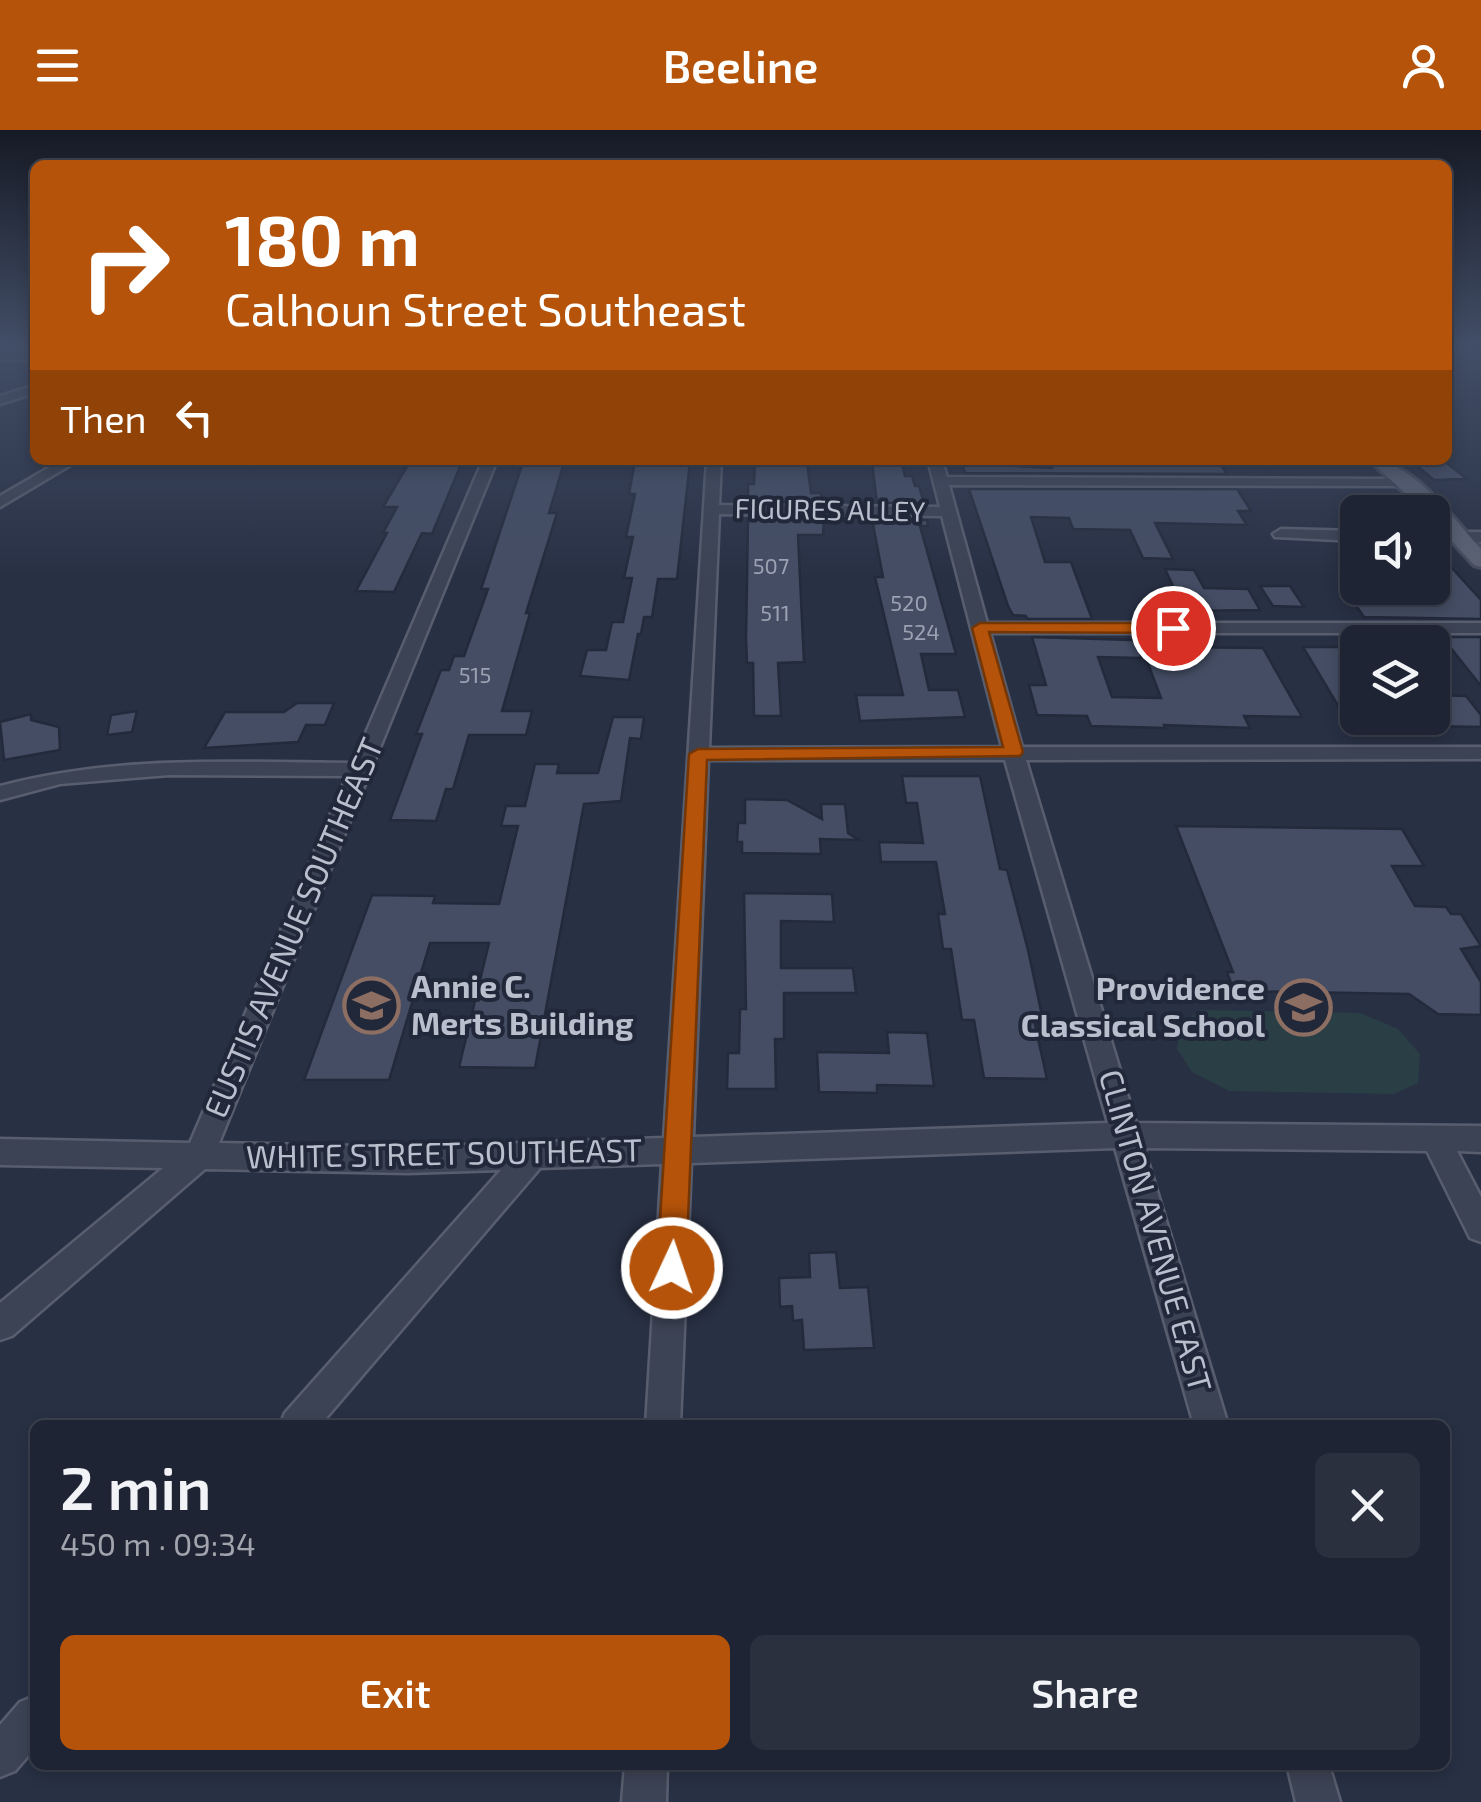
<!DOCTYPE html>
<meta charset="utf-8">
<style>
body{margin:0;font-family:"Exo 2",sans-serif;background:#2b303f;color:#f1f3f6;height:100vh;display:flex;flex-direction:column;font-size:38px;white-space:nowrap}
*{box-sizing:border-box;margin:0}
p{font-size:32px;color:#a1a4ac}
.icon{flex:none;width:55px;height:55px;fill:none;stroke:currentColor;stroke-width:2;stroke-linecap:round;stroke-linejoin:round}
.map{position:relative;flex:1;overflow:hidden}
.sheet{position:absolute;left:30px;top:1290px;width:1420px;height:350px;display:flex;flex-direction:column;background:#1e2433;border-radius:15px;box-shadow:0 5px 15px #0003,0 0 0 2px #3c414e}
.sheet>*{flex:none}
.guide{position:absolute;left:30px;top:30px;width:1422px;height:305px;border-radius:15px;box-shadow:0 5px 15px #0003,0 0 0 2px #3c414e;background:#b45309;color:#fff;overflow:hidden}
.fabs{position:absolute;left:1340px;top:365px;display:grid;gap:20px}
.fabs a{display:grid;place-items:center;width:110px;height:110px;border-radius:15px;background:#1e2433;box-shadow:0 5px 15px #0003,0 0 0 2px #3c414e;font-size:50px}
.pin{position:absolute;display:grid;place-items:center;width:85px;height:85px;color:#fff;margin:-42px;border:5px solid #fff;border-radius:50%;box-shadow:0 2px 10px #0007}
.me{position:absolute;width:110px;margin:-55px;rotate:3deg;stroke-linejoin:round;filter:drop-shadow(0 0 8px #0008)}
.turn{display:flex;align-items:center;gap:35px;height:210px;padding:0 30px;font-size:45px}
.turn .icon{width:130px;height:130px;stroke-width:2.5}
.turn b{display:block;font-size:70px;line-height:85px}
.then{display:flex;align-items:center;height:95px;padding:0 30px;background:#0003;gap:20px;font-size:38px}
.round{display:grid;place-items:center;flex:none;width:105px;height:105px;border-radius:15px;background:#2b303f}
.overview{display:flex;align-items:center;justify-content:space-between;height:170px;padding:0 30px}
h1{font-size:60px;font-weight:600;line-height:75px}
.action{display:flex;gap:20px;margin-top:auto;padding:20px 30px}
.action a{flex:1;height:115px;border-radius:15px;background:#b45309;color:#fff;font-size:40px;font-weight:600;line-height:115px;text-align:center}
.action a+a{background:#2b303f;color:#f1f3f6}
header{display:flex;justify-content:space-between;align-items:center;height:130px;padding:0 30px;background:#b45309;color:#fff;font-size:45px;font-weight:600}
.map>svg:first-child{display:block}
</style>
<header><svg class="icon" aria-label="menu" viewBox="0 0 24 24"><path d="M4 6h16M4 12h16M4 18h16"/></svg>Beeline<svg class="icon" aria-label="person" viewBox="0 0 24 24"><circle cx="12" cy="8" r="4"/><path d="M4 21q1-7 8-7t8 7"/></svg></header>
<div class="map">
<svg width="1481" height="1672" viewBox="0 0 1481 1672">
<rect width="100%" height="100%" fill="#283044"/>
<path fill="#2a3e45" d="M1200,880L1360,883L1398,899L1420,924L1418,953L1394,964L1229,961L1192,942L1177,919L1180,896Z"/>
<g fill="#444d64" stroke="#232a3b" stroke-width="2.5" fill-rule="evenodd">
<path d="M1049,330H1218L1227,344L965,343L962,333L1052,338Z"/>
<path d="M1410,330H1443L1467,349L1434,350Z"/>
<path d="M635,331L690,332L677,449H658L652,487H644L641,504H638L629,550L580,546L587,520H606L612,492H623L632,448H624L633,407H626L635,364H629Z"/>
<path d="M462,332L432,404L422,403L394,462L356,461L387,403H383L397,377H383L409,333Z"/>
<path d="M523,332L564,333L549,383H557L526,483H530L502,581H532L526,605H469L453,659H446L436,691L390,690L422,604H416L441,540H449L454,526H464L488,459H481Z"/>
<path d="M755,332H807L811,363H821L822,372H748V354H754Z"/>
<path d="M872,333H902L905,346H912L915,356H919L924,373H877Z"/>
<path d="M969,359H1237L1251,381H1238L1247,395L1155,393L1173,429L1143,428L1130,400L1073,399L1069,388L1031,387L1045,432H1071L1092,489H1027L1026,486L1013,485L1008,476Z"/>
<path d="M748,388L824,389L823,405H798L804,532L778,533L781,586H754L753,533H747L746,509Z"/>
<path d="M872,389L927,390L928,396H920L956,524H921L929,560H958L965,587L860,591L856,565H903L875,447H883Z"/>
<path d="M1432,416L1481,470V489L1364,487L1345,460L1432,462Z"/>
<path d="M1165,439L1194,440L1204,458L1248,459L1260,480L1185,481Z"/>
<path d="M1260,456H1290L1304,477L1273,476Z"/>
<path d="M1032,507L1164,511L1167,517L1263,518L1302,587L1244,586L1250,598L1164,595L1165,598L1091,596L1087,586L1037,585L1029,555H1046ZM1141,515L1161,568L1112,567L1098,527L1141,528Z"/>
<path d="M1442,507H1481V556Z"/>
<path d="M1303,517H1342L1358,542V580L1340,579Z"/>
<path d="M1432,565L1466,566L1481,585V597L1432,596Z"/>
<path d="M297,573H334L325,595H306L298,612L204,618L225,582H284Z"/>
<path d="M137,581L132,602L107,605L111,585Z"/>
<path d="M31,584V590L59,597L60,620L4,630L0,592Z"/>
<path d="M613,587H644L641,609L630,608L621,671L584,674L535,938L459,937L489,813H430L389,950H304L372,765L435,766L433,773L499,774L518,696H501L506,676H525L535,634H559L557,643H598Z"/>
<path d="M902,646H980L1000,739L1007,740L1028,820L1043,890H1034L1047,949L984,948L974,890H962L951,819H943L938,784H945L936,732H881L879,712L923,713L917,673H906Z"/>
<path d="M745,669L787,670L822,689L821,674H845L848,703L859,710L820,709L821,724L742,723V712H737L738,693H745Z"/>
<path d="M1176,696L1402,699L1424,736H1392L1415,776L1446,777L1451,784H1461L1481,816L1461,819L1481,852V885L1438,884L1409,864L1234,861L1227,842H1233Z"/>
<path d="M744,763L832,764L834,792L781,791V838H853L856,863H784V909H775L776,959H727L728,923H739L740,879H746Z"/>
<path d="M887,902L927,903L934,956L877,955V963L819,962L817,922L889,923Z"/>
<path d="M836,1122L840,1158L868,1157L874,1218L804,1220L802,1190L793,1191L792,1176L780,1177L779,1148L810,1147L809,1123Z"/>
</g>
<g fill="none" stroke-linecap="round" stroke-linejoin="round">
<defs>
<g id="minor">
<rect x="0" y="222" width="35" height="8"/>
<path d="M35,255V263L0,274V266Z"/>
<path d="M62,330H79L0,377V366Z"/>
<path d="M483,330H497L219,1013L408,1017L664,1008L707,330H721L719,375L940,377L928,330H942L947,347L1408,349L1413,350V356L949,355L987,493H1481V503H990L1022,617H1481V629L1026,630L1136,993L1481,996V1022L1457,1021L1481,1067V1112L1470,1108L1427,1021L1144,1018L1228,1295H1194L1115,1018L691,1033L680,1295H646L662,1034L540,1038L320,1295H280L285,1283L501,1040L408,1043L205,1039L12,1206L0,1210V1173L163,1038L0,1035V1009L190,1013L347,646L169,645L60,654L0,670V656C118,625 232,632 353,633ZM719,384L942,386L1002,617L709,618ZM708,630H1005L1108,993L693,1007Z"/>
<path d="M1281,399L1358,401V411L1275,407L1273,404Z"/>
<rect x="1432" y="402" width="49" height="10"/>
<path d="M35,1566V1618L15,1641L0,1647V1595L20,1572Z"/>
<path d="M625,1635H667L666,1672H622Z"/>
<path d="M1287,1635H1329L1340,1672H1296Z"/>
</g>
<path id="major" d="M1369,330C1413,330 1452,388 1481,419V437L1474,435L1432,390V382H1426Z"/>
</defs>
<use href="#minor" stroke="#585e6e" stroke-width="5"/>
<use href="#major" stroke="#464c5d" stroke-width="6"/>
<use href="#minor" fill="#3c4354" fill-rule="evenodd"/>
<use href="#major" fill="#5b6273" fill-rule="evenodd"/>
</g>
<linearGradient id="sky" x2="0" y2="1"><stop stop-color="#161a25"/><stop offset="0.48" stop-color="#424e67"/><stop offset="1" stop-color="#424e67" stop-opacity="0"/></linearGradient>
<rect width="1481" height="448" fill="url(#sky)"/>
<path fill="#b45309" stroke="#753606" stroke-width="2.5" d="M980,493H1173L1181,498L1173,503L989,502L1023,622L1020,626L707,630L686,1138L682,1148L672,1152L661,1148L657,1138L689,624L698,619L1003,617L972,498Z"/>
<defs>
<symbol id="school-ring" viewBox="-11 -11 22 22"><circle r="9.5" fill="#212839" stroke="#8d6e63" stroke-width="1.5"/><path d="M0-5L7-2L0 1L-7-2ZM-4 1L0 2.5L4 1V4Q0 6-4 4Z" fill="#8d6e63"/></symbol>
</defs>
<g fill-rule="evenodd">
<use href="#school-ring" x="340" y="844" width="63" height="63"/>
<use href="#school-ring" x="1272" y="846" width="63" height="63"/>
</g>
<g text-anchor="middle" stroke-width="8" stroke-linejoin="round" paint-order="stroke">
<g font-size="22" fill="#9ca2b3">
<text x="771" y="444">507</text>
<text x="909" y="481">520</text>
<text x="775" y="491">511</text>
<text x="921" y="510">524</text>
<text x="475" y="553">515</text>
</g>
<g font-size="28" fill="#babfcd" stroke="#212839">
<text transform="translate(830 380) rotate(1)" y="10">FIGURES ALLEY</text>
</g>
<g font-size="32" fill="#babfcd" stroke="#212839">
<text transform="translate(294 798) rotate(-67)" y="11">EUSTIS AVENUE SOUTHEAST</text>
<text transform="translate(444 1024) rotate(-1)" y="11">WHITE STREET SOUTHEAST</text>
<text transform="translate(1155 1101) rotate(74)" y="11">CLINTON AVENUE EAST</text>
</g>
<g font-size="32" font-weight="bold" fill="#babfcd" stroke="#212839" text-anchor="start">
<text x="411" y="868">Annie C.<tspan x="411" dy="37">Merts Building</tspan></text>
<text x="1265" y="870" text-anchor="end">Providence<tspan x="1265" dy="37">Classical School</tspan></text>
</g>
</g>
</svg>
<div class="fabs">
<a><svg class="icon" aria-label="sound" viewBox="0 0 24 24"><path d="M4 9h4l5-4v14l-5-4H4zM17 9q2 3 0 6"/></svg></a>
<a><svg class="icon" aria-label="layers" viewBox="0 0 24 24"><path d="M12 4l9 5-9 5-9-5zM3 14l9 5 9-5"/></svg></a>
</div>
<div class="pin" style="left:1173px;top:498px;background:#d93025"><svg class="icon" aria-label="arrive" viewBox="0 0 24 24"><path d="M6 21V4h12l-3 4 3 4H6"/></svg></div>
<svg class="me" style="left:672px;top:1138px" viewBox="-20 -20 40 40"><circle r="17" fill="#b45309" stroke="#fff" stroke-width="3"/><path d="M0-11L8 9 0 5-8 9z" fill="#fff"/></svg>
<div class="guide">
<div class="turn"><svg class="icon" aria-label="right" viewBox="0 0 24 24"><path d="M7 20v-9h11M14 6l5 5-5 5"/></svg><div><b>180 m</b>Calhoun Street Southeast</div></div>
<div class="then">Then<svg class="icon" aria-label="left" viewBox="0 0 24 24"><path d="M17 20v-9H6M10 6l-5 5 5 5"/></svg></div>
</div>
<section class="sheet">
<div class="overview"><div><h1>2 min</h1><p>450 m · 09:34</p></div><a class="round"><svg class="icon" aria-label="close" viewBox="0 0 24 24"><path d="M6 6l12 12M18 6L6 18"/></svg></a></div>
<div class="action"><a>Exit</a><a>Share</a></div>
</section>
</div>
